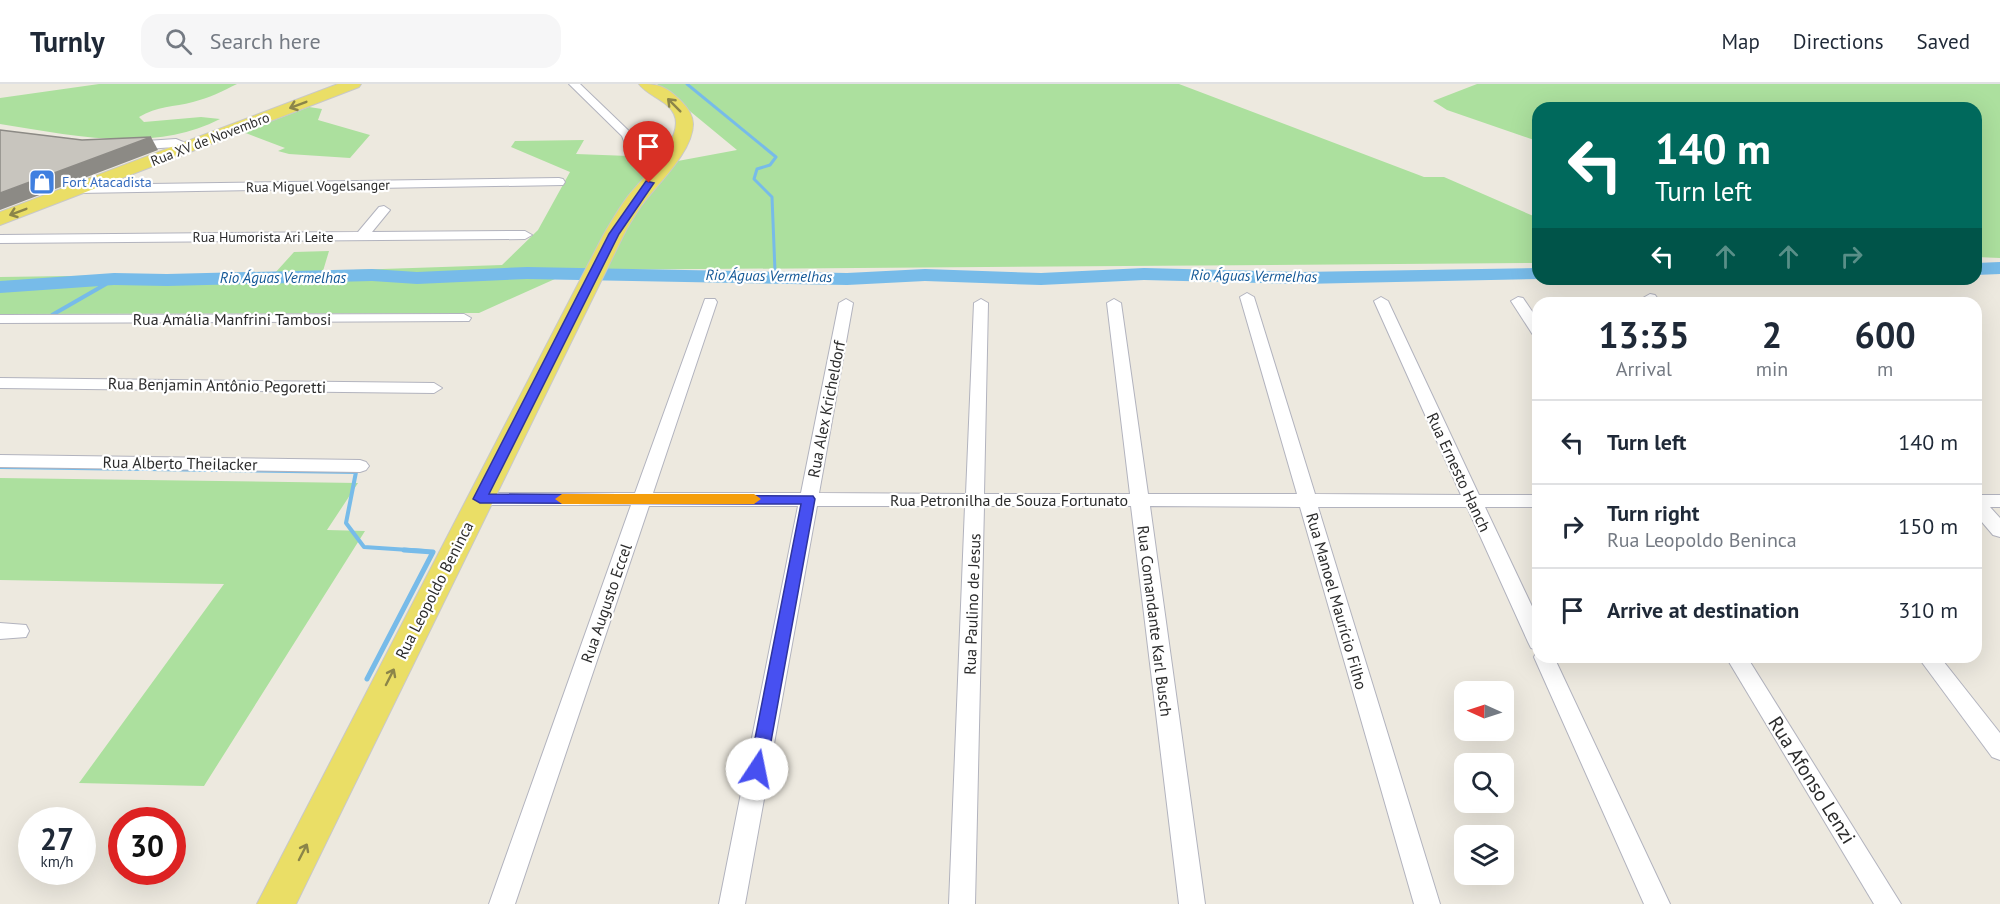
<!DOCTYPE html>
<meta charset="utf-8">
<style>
body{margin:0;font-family:"PT Sans",sans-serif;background:#f6f6f7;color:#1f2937;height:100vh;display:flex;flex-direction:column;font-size:22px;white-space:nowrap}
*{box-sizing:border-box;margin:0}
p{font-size:20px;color:#747a83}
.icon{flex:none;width:33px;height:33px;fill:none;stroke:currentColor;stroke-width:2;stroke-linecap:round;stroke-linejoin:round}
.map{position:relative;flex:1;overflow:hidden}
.side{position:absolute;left:1532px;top:213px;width:450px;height:366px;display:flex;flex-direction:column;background:#fff;border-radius:18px;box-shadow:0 6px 24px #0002}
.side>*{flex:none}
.top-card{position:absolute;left:1532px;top:18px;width:450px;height:183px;border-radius:18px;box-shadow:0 6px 24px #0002;background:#00695c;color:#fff;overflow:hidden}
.needle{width:39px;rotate:273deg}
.fabs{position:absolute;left:1454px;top:597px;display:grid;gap:12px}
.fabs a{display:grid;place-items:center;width:60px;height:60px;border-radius:12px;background:#fff;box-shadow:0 6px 24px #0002;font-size:30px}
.speed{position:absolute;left:18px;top:723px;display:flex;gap:12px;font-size:30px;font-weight:700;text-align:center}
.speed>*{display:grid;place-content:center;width:78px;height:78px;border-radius:50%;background:#fff;box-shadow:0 6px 24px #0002;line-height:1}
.speed small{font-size:15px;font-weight:400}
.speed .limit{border:9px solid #d22;background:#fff;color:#111}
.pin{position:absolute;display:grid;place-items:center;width:51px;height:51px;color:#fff;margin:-62px -26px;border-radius:50% 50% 50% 0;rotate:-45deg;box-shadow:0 0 6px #0007}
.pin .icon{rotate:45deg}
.me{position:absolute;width:66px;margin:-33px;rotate:11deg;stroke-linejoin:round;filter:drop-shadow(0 0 4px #0008)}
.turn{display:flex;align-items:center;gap:21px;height:126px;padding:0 24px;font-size:27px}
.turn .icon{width:78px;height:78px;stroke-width:2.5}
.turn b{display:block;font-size:42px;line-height:51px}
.lanes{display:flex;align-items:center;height:57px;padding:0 24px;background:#0003;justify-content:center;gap:30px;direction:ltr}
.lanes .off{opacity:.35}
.eta{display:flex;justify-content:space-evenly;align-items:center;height:102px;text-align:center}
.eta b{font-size:36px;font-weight:700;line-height:42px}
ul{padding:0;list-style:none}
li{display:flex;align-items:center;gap:18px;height:84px;padding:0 24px;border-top:2px solid #e0e1e3}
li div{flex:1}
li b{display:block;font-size:22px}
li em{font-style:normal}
header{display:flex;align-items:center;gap:36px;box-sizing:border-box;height:84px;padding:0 30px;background:#fff;border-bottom:2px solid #e0e1e3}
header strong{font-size:28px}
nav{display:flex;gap:33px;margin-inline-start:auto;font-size:21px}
.search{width:420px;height:54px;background:#f6f6f7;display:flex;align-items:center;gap:15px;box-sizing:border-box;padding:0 21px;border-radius:18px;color:#747a83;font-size:22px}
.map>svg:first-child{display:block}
</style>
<header>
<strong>Turnly</strong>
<div class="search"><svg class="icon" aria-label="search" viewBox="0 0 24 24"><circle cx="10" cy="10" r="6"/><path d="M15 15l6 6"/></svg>Search here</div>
<nav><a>Map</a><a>Directions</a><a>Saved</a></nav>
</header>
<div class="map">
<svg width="2000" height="820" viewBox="0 0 2000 820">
<rect width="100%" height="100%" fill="#ede9df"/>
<g fill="#ace09e">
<path d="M99,0H237C223,7 209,14 193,18C174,23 157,22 139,33L144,38L201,33L220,35C152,70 71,51 0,40V14Z"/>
<path d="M657,0H1179L1424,93H1444L1538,134L1537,179L575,186L479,229L0,230V193L275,189L294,168L329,167L323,187L502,181L538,146L570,88L511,63L515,57L584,56L576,70L629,72L640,84L737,66Z"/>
<path d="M1477,0H2000V174L1976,173V24H1538L1537,57L1447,26L1433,17Z"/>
<path d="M309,23L322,25L318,36L370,51L350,74L289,70L278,67L285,64L243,48Z"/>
<path d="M0,394L358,399L327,446L365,447L204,702L79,699L224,500L0,496Z"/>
</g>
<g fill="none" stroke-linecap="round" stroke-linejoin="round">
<g stroke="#77bbe9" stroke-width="3">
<path d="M687,0L776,73L770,81L757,85L754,95L772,113L775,187L781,193"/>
<path d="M103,201L114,195"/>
</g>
<g stroke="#77bbe9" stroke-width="4">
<path d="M52,231L106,200"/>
<path d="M0,383L356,388L346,439L364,463L424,467"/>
</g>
<path stroke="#77bbe9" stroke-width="5" d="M367,595L433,468L404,466"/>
<g fill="#77bbe9" fill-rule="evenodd">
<path d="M2000,178V190L1976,191V179Z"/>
<path d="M527,183L847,189L925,185L1041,189L1144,184L1301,188L1538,184V195H1542L1301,200L1144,196L1041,201L925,197L847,201L527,195L417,200L372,197L167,202L114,201L0,209V197L114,189L167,190L372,185L417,188Z"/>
</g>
<defs>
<g id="minor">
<path d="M569,0H580L631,49L643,76L663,83L665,86L663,89H655L634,81L622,52Z"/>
<path d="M176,55L195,63L189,67L175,63L131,66L125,62L131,58Z"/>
<path d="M559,94L563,95L565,98L563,101L78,109L72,105L78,101Z"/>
<path d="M384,122L390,126L372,148L525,147L532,151L525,155L0,159V151L358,148L379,123Z"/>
<path d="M1247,209L1254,213L1315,410L1461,411L1374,217L1381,213L1388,217L1479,411H1538V423H1485L1538,535V566L1531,564L1528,558L1467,423H1318L1440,820H1414L1300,423L1150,422L1205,820H1179L1131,422H984L975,820H949L965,422H817L745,820H719L798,422H649L515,820H489L631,421H480L474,419L471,415L474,411L480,409H635L705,215H715L717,218L653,409H801L839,219L846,215L853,219L819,409L966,410L974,219L981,215L988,219L984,410H1130L1107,219L1114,215L1121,219L1148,410H1297L1240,213Z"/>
<path d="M1650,210L1655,211L1661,219H1646L1643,214Z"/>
<path d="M1518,213L1523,214L1538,236V252L1533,251L1511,217Z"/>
<path d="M464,230L471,234L469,237L0,239V231Z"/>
<path d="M0,294L434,299L442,304L434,309L0,304Z"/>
<path d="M0,371L360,376L366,378L369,382L366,386L360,388L0,383Z"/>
<path d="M1976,411H2000V423H1990L2000,434V453L1993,451L1976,431Z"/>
<path d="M0,539L26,541L29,547L26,553L0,555Z"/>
<path d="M1537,567L1538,573H1554L1670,820H1644L1534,573Z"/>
<path d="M1726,573H1747L1901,820H1874Z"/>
<path d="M1918,573H1940L2000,649V676L1992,673Z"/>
</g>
<g id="primary">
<path d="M338,0H361L359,3L0,141V128Z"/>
<path d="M639,0C659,0 665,2 680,16C687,23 693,31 693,40C693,68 656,101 641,122C635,131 629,140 624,150L296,820H257L604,150C611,138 618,126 626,115C640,96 686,55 674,30C667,16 648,12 639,0Z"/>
</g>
</defs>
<use href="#minor" stroke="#b2b3be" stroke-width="2"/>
<use href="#primary" stroke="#c8c8c8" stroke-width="2"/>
<use href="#minor" fill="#fff" fill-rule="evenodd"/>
<use href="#primary" fill="#eade66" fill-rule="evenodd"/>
</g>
<path fill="#8c8a85" d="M151,53L158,66L0,126V109Z"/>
<path fill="#c8c5be" stroke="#8c8a85" stroke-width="1.5" d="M0,46L82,56L151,53L0,109Z"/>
<defs><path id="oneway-shaft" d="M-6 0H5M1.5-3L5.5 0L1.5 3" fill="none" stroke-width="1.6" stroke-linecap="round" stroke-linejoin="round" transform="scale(1.5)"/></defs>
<g stroke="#8b8549">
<use href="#oneway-shaft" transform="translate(298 21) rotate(159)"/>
<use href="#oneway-shaft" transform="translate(674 21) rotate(-135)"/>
<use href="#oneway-shaft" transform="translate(18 128) rotate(159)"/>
<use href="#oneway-shaft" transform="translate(390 593) rotate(-63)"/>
<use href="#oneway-shaft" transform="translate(303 768) rotate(-63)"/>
</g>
<path fill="#4750f1" stroke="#2e349d" stroke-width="1.5" d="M646,97L654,99L619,150L489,410L813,412L815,415L766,685L763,690L757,693L751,690L749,685L801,420L480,419L473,415L609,150Z"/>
<path fill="#f59e0b" d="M562,410H754L761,415L754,420H562L555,415Z"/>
<defs>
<symbol id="shop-square" viewBox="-11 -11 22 22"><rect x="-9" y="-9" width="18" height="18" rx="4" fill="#3f7fe0" stroke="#fff"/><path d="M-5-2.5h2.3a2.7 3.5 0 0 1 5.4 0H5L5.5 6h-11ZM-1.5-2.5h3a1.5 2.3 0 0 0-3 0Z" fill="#fff"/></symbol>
</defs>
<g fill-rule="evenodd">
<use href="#shop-square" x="27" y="83" width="30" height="30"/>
</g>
<g text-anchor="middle" stroke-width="4.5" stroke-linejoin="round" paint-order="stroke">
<g font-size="14" fill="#2c2c2c" stroke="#fff">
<text transform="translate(210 55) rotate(-21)" y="5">Rua XV de Novembro</text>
<text transform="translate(318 102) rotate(-1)" y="5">Rua Miguel Vogelsanger</text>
<text x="263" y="158">Rua Humorista Ari Leite</text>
</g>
<g font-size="14" fill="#366cbe" stroke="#fff" text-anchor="start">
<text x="62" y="103">Fort Atacadista</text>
</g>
<g font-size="15" font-style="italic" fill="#145897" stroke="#fff">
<text transform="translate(769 192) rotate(1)" y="5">Rio Águas Vermelhas</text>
<text transform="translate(1254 192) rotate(1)" y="5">Rio Águas Vermelhas</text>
<text x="283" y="199">Rio Águas Vermelhas</text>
</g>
<g font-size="16" fill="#2c2c2c" stroke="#fff">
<text x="232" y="241">Rua Amália Manfrini Tambosi</text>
<text transform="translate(217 301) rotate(1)" y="6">Rua Benjamin Antônio Pegoretti</text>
<text transform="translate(826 325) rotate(-79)" y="6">Rua Alex Kricheldorf</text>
<text transform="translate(180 379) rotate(1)" y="6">Rua Alberto Theilacker</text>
<text transform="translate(1459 388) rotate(65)" y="6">Rua Ernesto Hanch</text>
<text x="1009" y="422">Rua Petronilha de Souza Fortunato</text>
<text transform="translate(434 506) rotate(-63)" y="6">Rua Leopoldo Beninca</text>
<text transform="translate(1337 517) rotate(74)" y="6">Rua Manoel Maurício Filho</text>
<text transform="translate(606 519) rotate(-71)" y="6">Rua Augusto Eccel</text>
<text transform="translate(972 520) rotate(-88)" y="6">Rua Paulino de Jesus</text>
<text transform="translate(1155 537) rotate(83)" y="6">Rua Comandante Karl Busch</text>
</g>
<g font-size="20" fill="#2c2c2c" stroke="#fff">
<text transform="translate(1812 696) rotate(58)" y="7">Rua Afonso Lenzi</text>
</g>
</g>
</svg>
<div class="fabs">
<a><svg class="needle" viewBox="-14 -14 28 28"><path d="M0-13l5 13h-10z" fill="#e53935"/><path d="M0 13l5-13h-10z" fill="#747a83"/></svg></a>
<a><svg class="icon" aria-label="search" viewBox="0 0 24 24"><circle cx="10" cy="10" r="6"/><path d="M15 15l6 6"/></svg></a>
<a><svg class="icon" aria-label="layers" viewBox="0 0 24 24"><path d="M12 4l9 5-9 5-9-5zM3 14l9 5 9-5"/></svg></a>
</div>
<div class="speed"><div>27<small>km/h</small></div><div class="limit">30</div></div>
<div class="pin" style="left:649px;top:99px;background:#d93025"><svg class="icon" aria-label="arrive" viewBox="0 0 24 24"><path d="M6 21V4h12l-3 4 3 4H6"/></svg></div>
<svg class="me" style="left:757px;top:685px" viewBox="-20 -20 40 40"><circle r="19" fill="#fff"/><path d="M0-13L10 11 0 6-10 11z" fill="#4750f1"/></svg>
<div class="top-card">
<div class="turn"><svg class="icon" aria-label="left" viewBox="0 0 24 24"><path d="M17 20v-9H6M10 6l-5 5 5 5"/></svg><div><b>140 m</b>Turn left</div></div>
<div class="lanes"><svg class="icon" aria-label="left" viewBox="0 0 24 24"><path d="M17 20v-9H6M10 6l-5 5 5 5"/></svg><svg class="icon off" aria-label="ahead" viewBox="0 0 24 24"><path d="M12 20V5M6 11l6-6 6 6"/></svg><svg class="icon off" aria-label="ahead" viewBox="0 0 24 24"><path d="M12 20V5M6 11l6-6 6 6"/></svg><svg class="icon off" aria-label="right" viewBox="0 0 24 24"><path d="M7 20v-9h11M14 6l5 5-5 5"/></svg></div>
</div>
<section class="side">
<div class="eta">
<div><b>13:35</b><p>Arrival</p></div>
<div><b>2</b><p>min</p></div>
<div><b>600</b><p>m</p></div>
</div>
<ul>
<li><svg class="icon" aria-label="left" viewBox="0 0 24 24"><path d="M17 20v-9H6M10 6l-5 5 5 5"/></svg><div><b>Turn left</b></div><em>140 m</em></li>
<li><svg class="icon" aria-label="right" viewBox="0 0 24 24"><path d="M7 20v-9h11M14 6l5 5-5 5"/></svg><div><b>Turn right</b><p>Rua Leopoldo Beninca</p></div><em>150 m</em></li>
<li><svg class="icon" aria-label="arrive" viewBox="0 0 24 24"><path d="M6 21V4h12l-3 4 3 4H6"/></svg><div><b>Arrive at destination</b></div><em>310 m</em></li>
</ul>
</section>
</div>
